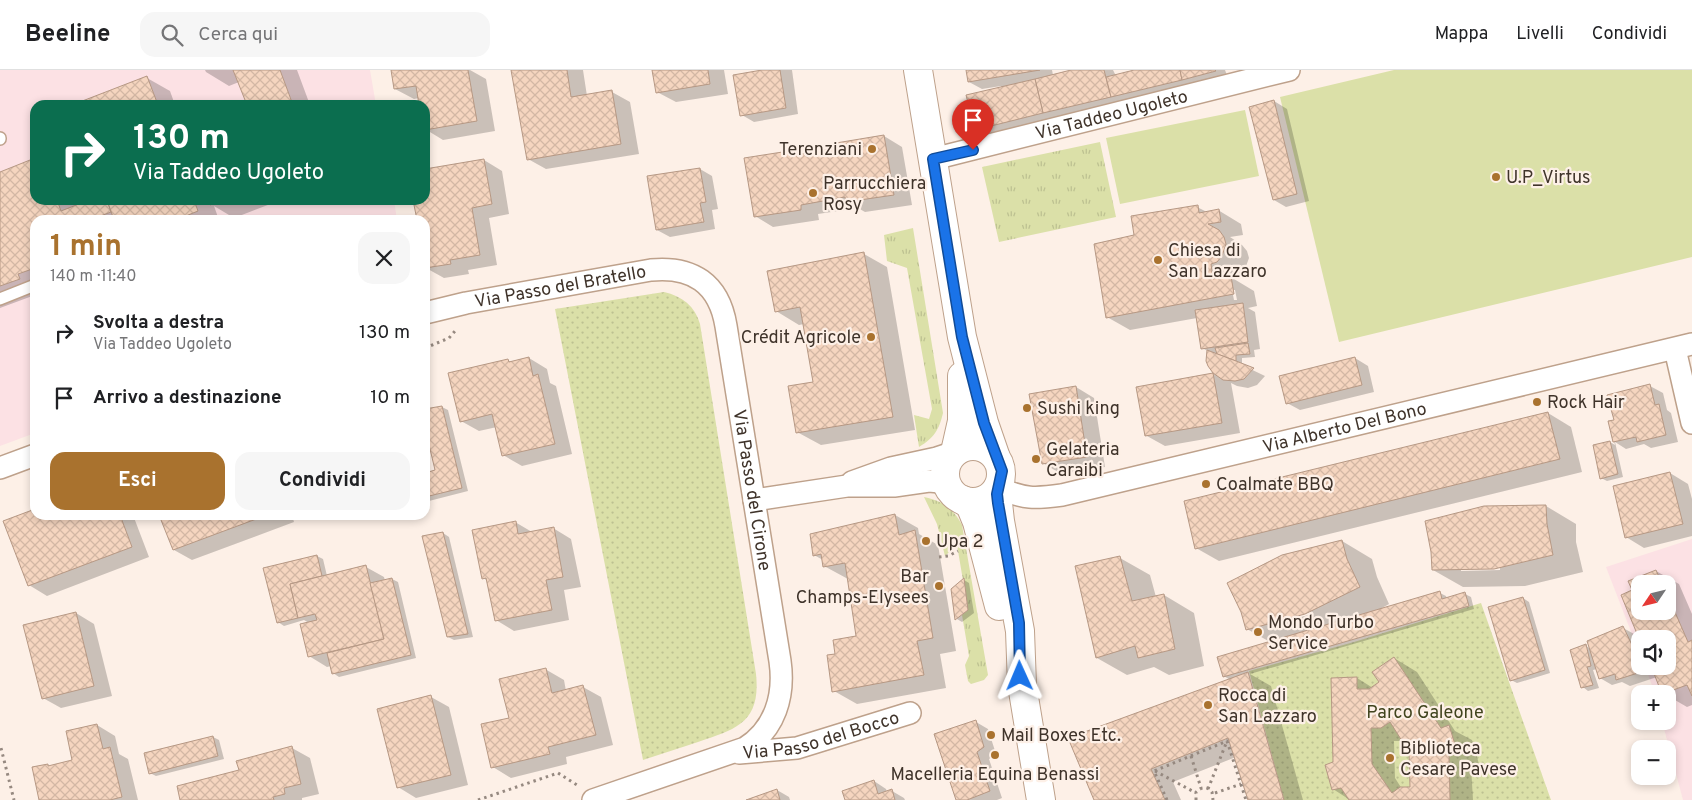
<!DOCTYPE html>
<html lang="it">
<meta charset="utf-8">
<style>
body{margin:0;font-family:Overpass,sans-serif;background:#f6f6f6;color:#202124;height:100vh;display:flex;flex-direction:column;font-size:19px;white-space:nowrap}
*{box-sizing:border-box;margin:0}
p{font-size:16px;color:#757577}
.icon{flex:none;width:28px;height:28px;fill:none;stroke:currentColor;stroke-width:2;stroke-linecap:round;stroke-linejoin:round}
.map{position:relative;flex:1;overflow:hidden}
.sheet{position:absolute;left:30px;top:145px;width:400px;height:305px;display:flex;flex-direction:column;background:#fff;border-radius:15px;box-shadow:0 2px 8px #0003}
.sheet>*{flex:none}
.hud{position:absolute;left:30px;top:30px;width:400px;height:105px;border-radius:15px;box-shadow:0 2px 8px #0003;background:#0b6e4f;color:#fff;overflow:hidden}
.needle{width:32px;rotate:235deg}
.controls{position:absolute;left:1631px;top:505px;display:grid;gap:10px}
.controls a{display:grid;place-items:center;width:45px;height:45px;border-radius:10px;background:#fff;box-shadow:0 2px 8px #0003;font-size:25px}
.pin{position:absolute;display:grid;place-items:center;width:42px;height:42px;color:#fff;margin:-51px -21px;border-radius:50% 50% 50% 0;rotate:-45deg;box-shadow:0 0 5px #0007}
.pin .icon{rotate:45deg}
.me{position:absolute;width:55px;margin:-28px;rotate:359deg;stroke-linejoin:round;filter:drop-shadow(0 0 4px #0008)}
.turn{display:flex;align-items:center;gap:18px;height:105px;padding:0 20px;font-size:22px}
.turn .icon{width:65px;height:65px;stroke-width:2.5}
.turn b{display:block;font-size:35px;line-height:42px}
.round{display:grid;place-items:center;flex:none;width:52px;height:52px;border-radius:15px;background:#f6f6f6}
.headline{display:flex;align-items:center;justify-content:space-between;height:85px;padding:0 20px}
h1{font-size:30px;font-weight:700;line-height:38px;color:#a9722e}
.action{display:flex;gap:10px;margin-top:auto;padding:10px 20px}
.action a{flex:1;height:58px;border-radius:15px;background:#a9722e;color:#fff;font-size:20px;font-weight:700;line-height:58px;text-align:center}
.action a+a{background:#f6f6f6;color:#202124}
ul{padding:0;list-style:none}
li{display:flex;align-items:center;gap:15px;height:65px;padding:0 20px}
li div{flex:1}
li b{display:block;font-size:19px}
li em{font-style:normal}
header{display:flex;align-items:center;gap:30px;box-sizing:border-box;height:70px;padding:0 25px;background:#fff;border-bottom:1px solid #e0e0e0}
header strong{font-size:24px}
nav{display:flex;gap:28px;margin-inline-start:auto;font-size:18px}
.search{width:350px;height:45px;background:#f6f6f6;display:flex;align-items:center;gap:12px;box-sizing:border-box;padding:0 18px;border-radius:15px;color:#757577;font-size:19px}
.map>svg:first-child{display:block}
</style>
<header>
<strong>Beeline</strong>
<div class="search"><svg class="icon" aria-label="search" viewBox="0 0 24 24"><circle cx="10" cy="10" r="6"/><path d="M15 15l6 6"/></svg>Cerca qui</div>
<nav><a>Mappa</a><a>Livelli</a><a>Condividi</a></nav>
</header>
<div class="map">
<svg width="1692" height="730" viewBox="0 0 1692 730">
<defs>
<pattern id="grass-tufts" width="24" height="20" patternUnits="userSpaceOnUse" patternTransform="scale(1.25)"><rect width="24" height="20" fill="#dbe0a8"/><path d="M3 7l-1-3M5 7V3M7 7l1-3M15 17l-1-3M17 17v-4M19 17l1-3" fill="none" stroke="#bdc191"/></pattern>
<pattern id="park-dots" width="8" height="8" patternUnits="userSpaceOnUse" patternTransform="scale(1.25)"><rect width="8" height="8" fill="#dbe0a8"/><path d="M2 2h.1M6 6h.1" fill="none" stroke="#bdc191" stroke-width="1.8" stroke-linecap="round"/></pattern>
<pattern id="building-cross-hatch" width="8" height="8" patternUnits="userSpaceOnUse" patternTransform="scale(1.25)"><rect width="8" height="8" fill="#f5d5bf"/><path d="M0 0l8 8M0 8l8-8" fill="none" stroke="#d3b7a4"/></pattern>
</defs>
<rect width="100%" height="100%" fill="#fdf0e7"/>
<g fill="#fce1e4" fill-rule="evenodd">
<path d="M0,0H370L376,35H35V130H394L397,150H35V363L0,376Z"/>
<path d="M1692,469V730H1683L1662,651H1668V624H1655L1645,596H1668V569H1640V585L1606,497ZM1640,514H1668V541H1640Z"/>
</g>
<g fill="url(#grass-tufts)">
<path d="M1100,72L1116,147L999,172L982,97Z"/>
<path d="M913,158L943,343C939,360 934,368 919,377L914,345L929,349L932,339L907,198L887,191L884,165Z"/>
<path d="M924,427C943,431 953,438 962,455L988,605L984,610L971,614L968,611L965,595L969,586L962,545L968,540L957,475L945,486L937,454Z"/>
</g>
<g fill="url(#park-dots)">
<path d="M664,222C682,226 695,236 700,254L756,604C761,652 737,659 698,672C680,678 661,684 643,690L555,239Z"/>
<path d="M1481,533L1551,730H1284L1249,601L1354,572Z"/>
</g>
<g fill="#dbe0a8">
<path d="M1394,0H1692V187L1339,272L1280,27Z"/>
<path d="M1245,40L1259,106L1120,134L1106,68Z"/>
</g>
<g fill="#0003" fill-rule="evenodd">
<path d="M205,0H297L310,35H248L239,12L229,16L206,2Z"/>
<path d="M392,0H470L486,9L495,61L443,70L425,59V35H421L419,28L414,29L395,19Z"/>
<path d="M513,0H583L587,26L612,22L630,32L639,84L546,99L528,89Z"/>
<path d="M654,0H724L728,24L676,32L657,22Z"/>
<path d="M763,0H792L798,44L754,52L742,45Z"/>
<path d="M967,0H1052L1053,5L1075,0H1113L1116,6L1136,0H1225L1228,8L988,66L976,59L1001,18V16L982,19L969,12Z"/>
<path d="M147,8L170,21L175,35H76Z"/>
<path d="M1274,31L1287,39L1309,131L1286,137L1274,130Z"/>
<path d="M884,66L902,77L912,135L865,142L858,138L818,144L819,150L773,157L755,146L788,82L795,86L838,79Z"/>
<path d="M35,90V130H74L76,136L93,130H281L234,148L214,136L219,150H35V225L0,238V103Z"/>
<path d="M484,90L502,101L509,144L489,148L497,195L468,200L469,204L444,208L426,198L425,150H418L415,130H425V100Z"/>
<path d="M700,99L712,106L718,139L712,140L715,159L670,167L657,160Z"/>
<path d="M1197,137L1207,142L1218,140L1241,154L1243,165L1230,167L1242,175L1247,181L1249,188L1245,199L1240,204L1233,207L1234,209L1254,221L1257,236L1248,238L1255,242L1260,279L1254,280L1255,287L1242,288V295L1265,306L1257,315L1248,318L1237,316L1231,313L1240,363L1165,376L1147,366L1137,318L1215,304L1208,281L1202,278L1197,248L1130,260L1107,247L1135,166ZM1232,220H1235L1237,230H1234Z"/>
<path d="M864,184L887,197L915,360L821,375L797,362L815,313L804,254L799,255L776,241Z"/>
<path d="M529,288L547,299L550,313L556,316L572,384L522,396L503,385L497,357L479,361L461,351L508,290L512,293Z"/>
<path d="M1355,288L1368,296L1374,322L1300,340L1287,333Z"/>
<path d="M1650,316L1663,323L1667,340L1671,343L1678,372L1651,378L1644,374L1626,379L1615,372L1623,407L1607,411L1601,408L1610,372L1615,375L1609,352L1615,351Z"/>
<path d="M1076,317L1094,328L1105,397L1061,404L1043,393Z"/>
<path d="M442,337L448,340L468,421L429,431L425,428V380L430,402L436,401L425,352V341Z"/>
<path d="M1548,343L1571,357L1582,402L1219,491L1196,478Z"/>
<path d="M1670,403L1688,414L1692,429V466L1644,478L1626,467Z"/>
<path d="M1546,436L1576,454V472L1583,502L1525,516L1463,517L1433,500L1484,437ZM1461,498H1500V500L1461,501Z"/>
<path d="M35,440V445H133L149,487L47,526L29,515Z"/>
<path d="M161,445H292L294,452L192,490L174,480Z"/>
<path d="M331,445H354L338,449Z"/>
<path d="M895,445L918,458L919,464L938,475L956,581L940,584L946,618L857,634L834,621L836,585L858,567L848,509L824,496L823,490L814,485Z"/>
<path d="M515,452L532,462L553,458L571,469L581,517L564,520L569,550L514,561L496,550L488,511L483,508Z"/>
<path d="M443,463L449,467L473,567L454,570L448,567Z"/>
<path d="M1342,471L1372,489L1377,507L1389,534L1382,538V539L1440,523L1446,526L1447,529L1465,524L1471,527L1474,539L1250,604L1271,616L1303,730H1249L1236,687L1173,712L1181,730H1095L1230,610L1224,606L1270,572L1247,559ZM1311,542L1312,544L1268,556V553Z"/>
<path d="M317,486L323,489L327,506L366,497L384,507L385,511L392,509L398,512L416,588L339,607L333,603L331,596L327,597L309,586V553L304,550L284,556L278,552L264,499Z"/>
<path d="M1120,488L1150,505L1156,527L1164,525L1194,543L1204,596L1169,605L1154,597L1127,605L1097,588Z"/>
<path d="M1656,501L1679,514L1692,544V635L1687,637L1668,626V624H1664L1657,607L1630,616L1622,612L1612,615L1600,608L1597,599L1593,600L1599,618L1588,621L1583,617L1586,576L1591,579L1623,558L1636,565L1640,574V596H1668V569H1641L1633,521L1630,511ZM1640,514H1668V541H1640Z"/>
<path d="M964,510L969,513L974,543L962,552L957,549Z"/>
<path d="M1523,528L1529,532L1550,603L1517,613L1511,610Z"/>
<path d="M76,543L94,554L112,626L61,638L43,628Z"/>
<path d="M1394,588L1417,602L1455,661L1472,670L1479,694L1471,696L1473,730H1350L1333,719L1334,693L1357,608L1373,618L1381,613ZM1394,671H1403L1410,682L1412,718L1402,719L1395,708Z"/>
<path d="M545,599L564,610L566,621L583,617L601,627L613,675L566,687L567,694L511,708L493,697L511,649Z"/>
<path d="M431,627L449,637L468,715L416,728L398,717Z"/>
<path d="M976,652L988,659L996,684L989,689L1002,728L997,730H958Z"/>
<path d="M97,655L115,666L119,684L128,689L138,730H41L48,695L51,697L74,691Z"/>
<path d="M213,667L219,670L224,689L156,706L150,703Z"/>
<path d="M292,678L310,688L319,724L302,728V730H182Z"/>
<path d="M874,711L886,719L887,722L892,721L904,728L905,730H846Z"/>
<path d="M777,720L789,727L790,730H750Z"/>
</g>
<g fill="url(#building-cross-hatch)" stroke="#b69884" fill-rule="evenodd">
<path d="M233,0H280L293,35H247Z"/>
<path d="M391,0H468L477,51L425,60V35H419L416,16L394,19Z"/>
<path d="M511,0H567L571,27L612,20L621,74L527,90Z"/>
<path d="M652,0H708L710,14L656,23Z"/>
<path d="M762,0H780L786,38L740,46L733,5Z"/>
<path d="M966,0H1040L968,12Z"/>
<path d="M1071,0H1104L1111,27L1043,43L1035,9Z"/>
<path d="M1134,0H1180L1182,10L1111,27L1106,7Z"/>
<path d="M1180,0H1215L1216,1L1182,10Z"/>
<path d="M147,6L158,35H72Z"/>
<path d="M1035,9L1043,43L975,60L966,25Z"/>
<path d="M1274,30L1297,124L1273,130L1249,37Z"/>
<path d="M884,65L894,125L846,132L845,127L801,135V140L754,147L744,88L789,81V86L837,78L836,73Z"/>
<path d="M35,88V130H57L61,141L89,130H107L111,142L90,150H35V198L18,204L20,209L0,216V102Z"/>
<path d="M484,89L492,134L472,138L480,185L450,190L451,194L425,198V150H417L413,130H425V99Z"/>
<path d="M700,98L706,132L700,133L704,152L656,160L647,106Z"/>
<path d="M107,130H194L198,141L176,150H114Z"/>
<path d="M208,130H225L210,135Z"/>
<path d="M1198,135L1199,143L1219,139L1221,152L1208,154L1219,160L1224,167L1226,174L1222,186L1217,192L1211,194L1213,209L1231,206L1234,224L1106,248L1094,174L1134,165L1131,146Z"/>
<path d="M864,182L893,347L796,363L788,316L813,312L800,237L775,242L767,201Z"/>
<path d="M1243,233L1248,272L1201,279L1195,240Z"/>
<path d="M1248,273L1250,284L1236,285V291L1217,284L1215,278Z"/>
<path d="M1207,280L1236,291L1254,298L1244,309L1235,311L1223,310L1213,303L1208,296L1206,291Z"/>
<path d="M529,287L533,306L538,304L555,374L502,386L492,344L460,352L448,303L508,289L509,292Z"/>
<path d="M1355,287L1362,315L1286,334L1279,306Z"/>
<path d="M1213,303L1222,353L1145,366L1136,317Z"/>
<path d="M1650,314L1655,335L1659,334L1666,365L1637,372L1636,367L1613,372L1608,351L1614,350L1607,325Z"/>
<path d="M1076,316L1087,387L1042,394L1029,324Z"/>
<path d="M442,336L462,418L425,427V403L435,400L425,358V339Z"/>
<path d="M1548,342L1560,389L1195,479L1184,431Z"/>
<path d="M1610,371L1618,404L1600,409L1593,375Z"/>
<path d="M1670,402L1683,454L1625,468L1613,416Z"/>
<path d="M1546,435L1547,454L1553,485L1494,499L1432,500L1431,482L1425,451L1484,436Z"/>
<path d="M35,439V445H120L132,477L28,516L3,451Z"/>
<path d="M895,444L899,465L915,460L933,568L917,571L924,605L832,622L827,585L835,584L833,570L856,566L845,493L823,497L821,484L813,486L810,464Z"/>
<path d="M159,445H267L173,480Z"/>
<path d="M516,451L518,464L554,457L563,507L546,510L552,540L495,551L486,508L482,509L472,460Z"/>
<path d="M443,462L468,564L447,567L422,466Z"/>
<path d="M1342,470L1347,489L1360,517L1305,544L1246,560L1241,542L1227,513L1282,485Z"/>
<path d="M317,485L322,506L290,514L298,548L277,553L263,498Z"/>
<path d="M1120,486L1132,531L1164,524L1175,579L1138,588L1135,576L1096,588L1075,496Z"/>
<path d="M366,495L384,569L308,587L300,554L317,550L315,544L298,548L290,514Z"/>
<path d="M1656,500L1662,514H1640V541H1668V526L1688,572L1692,570V626L1687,615L1662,624L1651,596H1668V569H1640V571L1621,525L1632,520L1628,511Z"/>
<path d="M392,508L411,585L332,604L327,583L384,569L370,513Z"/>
<path d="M964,508L968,540L955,550L951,519Z"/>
<path d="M1440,521L1442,529L1465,522L1469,536L1223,607L1217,587Z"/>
<path d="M1523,527L1545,600L1510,611L1488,537Z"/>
<path d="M76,542L94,616L42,629L23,555Z"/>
<path d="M1623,556L1640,592V596H1642L1644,601L1616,610L1615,604L1599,609L1587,571Z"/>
<path d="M1586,574L1591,596L1587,597L1593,615L1581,618L1570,580Z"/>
<path d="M1394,587L1441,658L1449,655L1457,681L1449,683L1450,730H1349L1341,718L1332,720L1325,695L1333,692L1331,608L1357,607V619H1369L1379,612L1372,602ZM1390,652L1409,682L1410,717H1400L1392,723L1372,694L1371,658H1381Z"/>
<path d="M546,598L552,623L583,615L596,665L548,677L550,684L491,698L481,654L509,648L499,609Z"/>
<path d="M1248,602L1284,730H1248L1228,668L1151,699L1165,730H1094L1068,668Z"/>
<path d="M431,625L451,705L397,718L377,639Z"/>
<path d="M976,650L984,677L977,682L990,721L967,730H956L934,664Z"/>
<path d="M97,654L103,679L110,677L122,727L110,730H39L32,697L48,694V696L72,690L66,661Z"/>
<path d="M213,666L218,686L149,704L144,683Z"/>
<path d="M292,676L301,714L284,718L285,724L273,727L274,730H180L177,716L239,700L236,691Z"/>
<path d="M874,710L878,724L892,719L895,730H845L842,721Z"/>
<path d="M777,719L780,730H746Z"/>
</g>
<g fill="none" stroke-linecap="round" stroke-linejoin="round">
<defs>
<g id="lane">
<path d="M0,68V69"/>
<path d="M0,229L35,215"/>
</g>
<g id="street">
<path id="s1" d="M933,89L1289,0"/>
<path id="s2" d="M425,243L466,233L651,200C692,196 719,213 726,256L780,591C785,626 775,659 745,678L593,730"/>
<path d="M1675,279L1692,353"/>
<path d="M0,398L35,385"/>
<path d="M852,412L891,398L937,388L955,382"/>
<path id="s3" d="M998,418C1025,429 1034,429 1062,425L1692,274"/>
<path d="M754,430L847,416H894L929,411L940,412L948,416"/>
<path id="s4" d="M739,683L797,678L910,643"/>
</g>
<g id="secondary">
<path d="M918,0L962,267L984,353L995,385"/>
<circle cx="973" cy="404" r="28"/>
<path d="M955,382L962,351V306"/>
<path d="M998,418L997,424L1000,451L1020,561L1022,615L1041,730"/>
<path d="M963,430L970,435L977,452L999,536"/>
</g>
</defs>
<use href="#lane" stroke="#bea18b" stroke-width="14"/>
<use href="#street" stroke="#bea18b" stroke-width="24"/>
<use href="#secondary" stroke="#bea18b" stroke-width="30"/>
<g stroke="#968980" stroke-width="3" stroke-dasharray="2.5 4" stroke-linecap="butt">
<path d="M425,278L449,268L455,261"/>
<path d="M939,487L948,486L958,481"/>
<path d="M1,678L14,730"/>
<path d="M1191,686L1201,718"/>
<path d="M1155,701L1196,723"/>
<path d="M1208,719L1227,671"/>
<path d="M1215,723L1241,714"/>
<path d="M478,730L558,703L577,715"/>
<path d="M1167,730L1154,701L1227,671L1246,730"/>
<path d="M1196,730V722C1201,717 1208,716 1212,722L1213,730"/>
</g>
<use href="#lane" stroke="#fff" stroke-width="11"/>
<use href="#street" stroke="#fff" stroke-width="21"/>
<use href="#secondary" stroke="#fff" stroke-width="28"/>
</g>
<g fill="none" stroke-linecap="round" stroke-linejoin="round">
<defs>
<path id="route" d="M973,80L933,89L962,267L984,353L1002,401L997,424L998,433L1019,553L1020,606"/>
</defs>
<use href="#route" stroke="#114b97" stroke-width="12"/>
<use href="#route" stroke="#1a73e8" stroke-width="9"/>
</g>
<g fill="#a9722e" stroke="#fdf0e7" stroke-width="2">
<circle cx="872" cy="79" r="5"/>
<circle cx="1496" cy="107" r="5"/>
<circle cx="813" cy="123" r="5"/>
<circle cx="1158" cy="190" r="5"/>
<circle cx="871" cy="267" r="5"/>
<circle cx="1537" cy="332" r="5"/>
<circle cx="1027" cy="338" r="5"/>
<circle cx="1036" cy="389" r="5"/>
<circle cx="1206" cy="414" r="5"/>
<circle cx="926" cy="471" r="5"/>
<circle cx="939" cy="516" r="5"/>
<circle cx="1258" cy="562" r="5"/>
<circle cx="1208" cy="635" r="5"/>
<circle cx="991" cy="665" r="5"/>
<circle cx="995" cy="685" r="5"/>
<circle cx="1390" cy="688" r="5"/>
</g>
<g text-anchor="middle" stroke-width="4.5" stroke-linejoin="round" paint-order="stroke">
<g font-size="18" fill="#3f332a" stroke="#fdf0e7">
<text dy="6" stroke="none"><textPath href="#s1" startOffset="184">Via Taddeo Ugoleto</textPath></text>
<text dy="6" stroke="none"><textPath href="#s2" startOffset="138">Via Passo del Bratello</textPath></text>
<text dy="6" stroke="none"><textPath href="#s3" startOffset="356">Via Alberto Del Bono</textPath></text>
<text dy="6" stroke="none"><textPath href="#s2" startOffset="502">Via Passo del Cirone</textPath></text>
<text dy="6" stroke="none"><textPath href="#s4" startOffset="84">Via Passo del Bocco</textPath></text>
</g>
<g font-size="18" fill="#3f332a" stroke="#fdf0e7" text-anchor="start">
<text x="862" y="85" text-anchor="end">Terenziani</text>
<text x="1506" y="113">U.P_Virtus</text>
<text x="823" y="119">Parrucchiera<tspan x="823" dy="21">Rosy</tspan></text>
<text x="1168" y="186">Chiesa di<tspan x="1168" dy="21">San Lazzaro</tspan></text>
<text x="861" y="273" text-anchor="end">Crédit Agricole</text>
<text x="1547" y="338">Rock Hair</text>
<text x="1037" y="344">Sushi king</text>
<text x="1046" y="385">Gelateria<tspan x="1046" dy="21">Caraibi</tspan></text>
<text x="1216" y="420">Coalmate BBQ</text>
<text x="936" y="477">Upa 2</text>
<text x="929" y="512" text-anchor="end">Bar<tspan x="929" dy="21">Champs-Elysees</tspan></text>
<text x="1268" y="558">Mondo Turbo<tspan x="1268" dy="21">Service</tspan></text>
<text x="1218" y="631">Rocca di<tspan x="1218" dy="21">San Lazzaro</tspan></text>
<text x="1001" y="671">Mail Boxes Etc.</text>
<text x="1400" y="684">Biblioteca<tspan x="1400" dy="21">Cesare Pavese</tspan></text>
<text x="995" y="710" text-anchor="middle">Macelleria Equina Benassi</text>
</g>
<g font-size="18" fill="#41441e" stroke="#fdf0e7">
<text x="1425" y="648">Parco Galeone</text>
</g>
</g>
</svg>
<div class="controls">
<a><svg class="needle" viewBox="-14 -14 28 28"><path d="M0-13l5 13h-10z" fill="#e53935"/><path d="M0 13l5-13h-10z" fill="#757577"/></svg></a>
<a><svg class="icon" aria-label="sound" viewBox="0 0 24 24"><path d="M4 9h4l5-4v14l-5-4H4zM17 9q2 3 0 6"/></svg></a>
<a>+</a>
<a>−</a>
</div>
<div class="pin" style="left:973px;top:80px;background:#d93025"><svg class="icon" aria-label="arrive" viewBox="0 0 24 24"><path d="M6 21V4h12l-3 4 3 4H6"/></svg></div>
<svg class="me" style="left:1020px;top:606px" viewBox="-20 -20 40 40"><path d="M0-17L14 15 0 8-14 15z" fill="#1a73e8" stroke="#fff" stroke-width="4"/></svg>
<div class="hud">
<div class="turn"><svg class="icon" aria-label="right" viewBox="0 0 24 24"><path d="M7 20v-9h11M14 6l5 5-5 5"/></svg><div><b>130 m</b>Via Taddeo Ugoleto</div></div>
</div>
<section class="sheet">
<div class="headline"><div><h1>1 min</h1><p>140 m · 11:40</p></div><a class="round"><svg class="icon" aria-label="close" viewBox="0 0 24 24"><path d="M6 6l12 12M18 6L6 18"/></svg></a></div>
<ul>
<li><svg class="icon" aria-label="right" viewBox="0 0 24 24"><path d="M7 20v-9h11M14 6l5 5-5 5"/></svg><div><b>Svolta a destra</b><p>Via Taddeo Ugoleto</p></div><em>130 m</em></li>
<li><svg class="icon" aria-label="arrive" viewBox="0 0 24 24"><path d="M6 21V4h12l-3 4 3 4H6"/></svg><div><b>Arrivo a destinazione</b></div><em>10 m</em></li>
</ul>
<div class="action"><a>Esci</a><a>Condividi</a></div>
</section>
</div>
